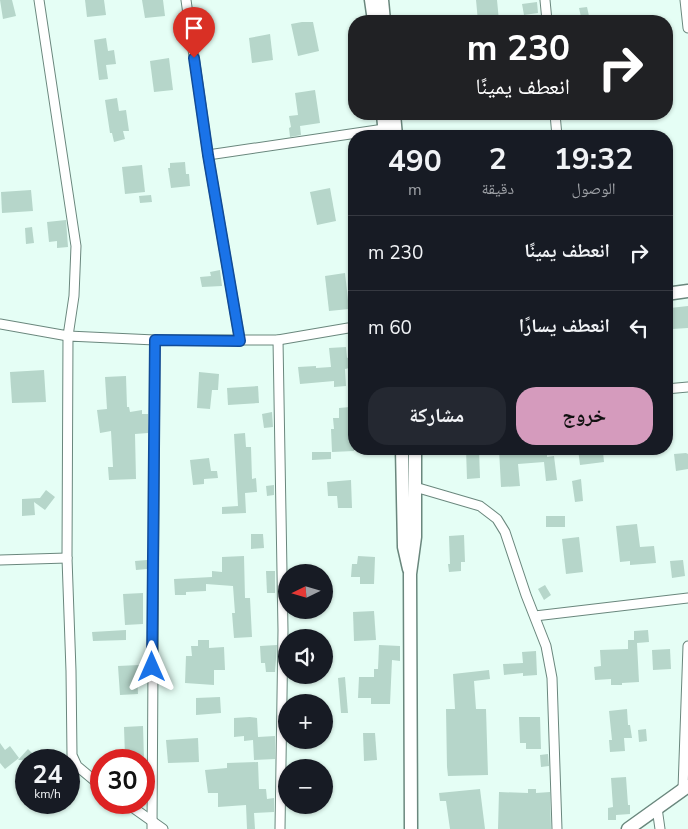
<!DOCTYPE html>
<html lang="ar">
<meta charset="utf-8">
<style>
body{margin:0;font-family:"Nunito Sans","Noto Naskh Arabic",sans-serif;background:#242831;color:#f1f3f6;direction:rtl;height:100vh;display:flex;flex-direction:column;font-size:19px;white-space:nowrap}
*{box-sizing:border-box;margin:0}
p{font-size:16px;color:#9ea1a6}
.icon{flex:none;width:28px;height:28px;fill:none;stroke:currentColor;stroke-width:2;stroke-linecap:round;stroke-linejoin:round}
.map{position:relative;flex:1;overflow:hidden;direction:ltr}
.sheet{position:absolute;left:348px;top:130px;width:325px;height:325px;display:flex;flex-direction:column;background:#171b24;border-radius:20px;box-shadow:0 1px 4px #0004;direction:rtl}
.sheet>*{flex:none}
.banner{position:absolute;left:348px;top:15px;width:325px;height:105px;border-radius:20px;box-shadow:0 1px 4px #0004;direction:rtl;background:#202124;color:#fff;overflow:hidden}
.needle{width:32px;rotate:265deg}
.controls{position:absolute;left:278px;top:564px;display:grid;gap:10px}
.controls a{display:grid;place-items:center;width:55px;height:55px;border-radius:50%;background:#171b24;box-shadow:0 1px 4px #0004;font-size:25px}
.speed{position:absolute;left:15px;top:749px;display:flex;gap:10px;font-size:25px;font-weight:700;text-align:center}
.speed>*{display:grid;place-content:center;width:65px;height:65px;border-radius:50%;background:#171b24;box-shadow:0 1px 4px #0004;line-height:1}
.speed small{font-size:12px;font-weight:400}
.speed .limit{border:8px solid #d22;background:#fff;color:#111}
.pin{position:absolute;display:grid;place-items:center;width:42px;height:42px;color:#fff;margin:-51px -21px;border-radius:50% 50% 50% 0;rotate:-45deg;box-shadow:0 0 5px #0007}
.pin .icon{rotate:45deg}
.me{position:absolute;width:55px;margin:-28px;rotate:0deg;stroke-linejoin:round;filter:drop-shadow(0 0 4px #0008)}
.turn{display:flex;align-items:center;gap:18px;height:105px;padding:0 20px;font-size:22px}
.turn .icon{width:65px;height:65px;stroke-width:2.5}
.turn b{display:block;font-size:35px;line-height:42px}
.eta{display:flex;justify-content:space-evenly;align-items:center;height:85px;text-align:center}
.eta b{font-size:30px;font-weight:700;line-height:35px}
.action{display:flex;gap:10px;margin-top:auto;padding:10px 20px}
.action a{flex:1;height:58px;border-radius:20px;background:#d59bbd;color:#111;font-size:20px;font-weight:700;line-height:58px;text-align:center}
.action a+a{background:#242831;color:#f1f3f6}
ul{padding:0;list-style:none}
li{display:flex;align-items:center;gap:15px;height:75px;padding:0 20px;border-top:1px solid #363941}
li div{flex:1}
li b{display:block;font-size:19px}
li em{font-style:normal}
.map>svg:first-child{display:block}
</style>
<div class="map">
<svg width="688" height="829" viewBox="0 0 688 829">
<rect width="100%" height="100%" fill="#e5fef5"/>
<g fill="#b6d6ca">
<path d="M0,0H12L16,16L3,19Z"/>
<path d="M85,0H104L106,15L87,17Z"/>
<path d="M142,0H163L165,16L145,18Z"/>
<path d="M476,0H497L499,21H478Z"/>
<path d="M537,2L538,13L524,15L522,4Z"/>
<path d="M587,7L589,16L581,17L579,8Z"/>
<path d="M302,22H313L319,51L298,56L291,24Z"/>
<path d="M270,34L273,60L252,63L249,38Z"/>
<path d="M106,38L108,51L114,50L116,64L106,65L108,79L99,80L94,40Z"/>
<path d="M169,58L173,90L154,92L150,61Z"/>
<path d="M315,90L320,123L300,126L301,135L290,137L289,128L291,127L289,116L298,115L295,93Z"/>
<path d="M117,98L119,111L126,110L129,131H123L125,139L114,142L112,133H110L105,100Z"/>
<path d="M185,162L186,174H189L190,186L171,188L168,168H170V163Z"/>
<path d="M142,165L145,192L125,194L122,167Z"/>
<path d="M330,188L336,221L317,225L310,192Z"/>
<path d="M31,190L33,211L2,213L1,192Z"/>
<path d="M151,195L152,202L140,203L139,196Z"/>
<path d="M66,220L68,247L57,248V241L49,242L47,222Z"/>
<path d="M32,227L34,243L26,244L25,228Z"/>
<path d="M220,270L222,286L202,287L200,277L211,276L210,272Z"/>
<path d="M345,273L349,309L329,311L325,276Z"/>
<path d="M688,306V328L672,329L670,308Z"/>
<path d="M346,347L347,358L354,355V367L345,369L346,386L334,387V381L300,384L298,367L316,366V368L331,367L329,348Z"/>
<path d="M44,370L46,402L12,403L10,372Z"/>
<path d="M199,372L219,374L218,390H212L210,409L197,408Z"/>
<path d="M126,376L127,407H129L130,412L142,410V414H148V433L135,434L136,479L109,480L108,467H113L111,431L100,433L97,410L107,409L105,377Z"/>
<path d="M258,386L259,403L228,405L227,388Z"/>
<path d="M350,407V439H354V451L332,452L331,429H334L333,418H339V408Z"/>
<path d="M272,412L273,427L264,428L262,414Z"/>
<path d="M245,433L246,447H251L252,479L256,478L257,492L245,493L246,513L222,514V507L238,506L234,434Z"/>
<path d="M466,449H479L480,478L467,479Z"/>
<path d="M499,449H547V457L554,456L557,480L546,481L544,462L518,464L520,486L501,487Z"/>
<path d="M578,449H593V453L603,452L604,462L580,465Z"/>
<path d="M312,452H331V459L312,460Z"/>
<path d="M686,453L688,454V469L676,471L674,454Z"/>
<path d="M209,458L211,471H217L218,478L204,479V484L193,485L190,460Z"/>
<path d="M581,479L583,501L575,502L572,481Z"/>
<path d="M351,480L352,508H338L337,496H328L327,482Z"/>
<path d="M274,485V495L267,496L266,486Z"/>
<path d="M46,490L55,497L45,510L34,502L35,515L22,516V499L40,498Z"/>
<rect x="546" y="516" width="19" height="11"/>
<path d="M637,524L640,547L654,546L656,563L630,565V561L620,562L616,526Z"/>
<path d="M251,534H263L264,548L251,549Z"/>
<path d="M464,535L465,562H461V571L449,572L448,564H450L449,536Z"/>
<path d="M579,537L583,572L566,574L562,539Z"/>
<path d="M244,556L245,598H250L252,637L234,638L232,613H235L233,586L206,584V591L186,592V595H175L174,579L212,577V571L222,572V557Z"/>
<path d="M358,556L375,557L374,584H360V577H351L352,564H357Z"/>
<path d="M147,560V569L136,570L135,561Z"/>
<path d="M683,560L685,576L672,578L670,561Z"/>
<path d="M266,571H275V593H267Z"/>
<path d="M545,585L551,595L544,600L538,589Z"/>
<path d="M143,593V624L125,625L123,594Z"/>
<path d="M374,611L376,640L354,641L353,612Z"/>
<path d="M126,630V640L93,641L92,632Z"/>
<path d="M648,630L649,642L637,643L639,682L622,683V685H611V679L595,680L594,667L601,666L600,650L628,649V640H634V631Z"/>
<path d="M198,640H209V648L224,647L225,670H214V685L185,683L186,656H192L191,646H198Z"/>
<path d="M277,645L275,672H266L265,663H261L260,646Z"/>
<path d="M379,645L400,646V661L392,660L390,704H371V698H358L359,677H374V669H378Z"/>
<path d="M670,649L671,669L653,670L652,650Z"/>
<path d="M536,651L537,675L523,676V673L504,675L503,664L523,663L522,652Z"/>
<path d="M139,665V673H137L138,694L120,695L118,666Z"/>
<path d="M489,670L490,679L474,681L476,709H486L488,775L448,776L447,767L446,709H455L453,674Z"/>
<path d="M345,677L348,713H341L338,678Z"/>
<path d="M220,697L221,713L196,715V698Z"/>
<path d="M627,709L628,725H630L632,738H624L625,751L610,752L609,740H612L609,711Z"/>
<path d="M250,717L257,718L258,737L275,736V759L254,760L253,740L244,741V736L234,737V718Z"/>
<path d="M519,717H540L541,749H526V743H520Z"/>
<path d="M143,726L144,760H135V756L125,757L124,727Z"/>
<path d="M646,729L647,741L639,742L638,730Z"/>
<path d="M363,733H375L377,760L364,761Z"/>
<path d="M198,738L199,762L168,763L166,740Z"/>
<path d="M0,743L5,750L10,746L19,758L5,769L0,763Z"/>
<path d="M28,749L39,760H18Z"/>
<path d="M548,754L549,766L541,767L540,755Z"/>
<path d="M258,762L259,789H266L267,799L274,798V812L254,813L255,829H247L246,805L218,807V793H208L205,770L227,768V763Z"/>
<path d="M626,777L628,805H630V814L616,815V820H608V808L613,807L611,778Z"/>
<path d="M480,789L485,829H450L446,801H440L439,793Z"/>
<path d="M528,789H536V793L550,792L551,829H498L499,792L528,793Z"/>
</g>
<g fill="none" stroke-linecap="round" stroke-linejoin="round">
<defs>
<g id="street">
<path d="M186,0L208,155L240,341"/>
<path d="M545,0L547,21"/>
<path d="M685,0L688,28"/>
<path d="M555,114L557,136"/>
<path d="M208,155L384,129"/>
<path d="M0,324L68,336L74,296L76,246L39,0"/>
<path d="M278,340L283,630L280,829"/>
<path d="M666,389L688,387"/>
<path d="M415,487L480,506L497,519L505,532L526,595L546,646L552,678L557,829"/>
<path d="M0,560L67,558"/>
<path d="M535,616L688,598"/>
<path d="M101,786L77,766L72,755L71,671L67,558L68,336L155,340H278L354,327"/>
<path d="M683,789L688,646"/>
<path d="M125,802L163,829"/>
<path d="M657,808L660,829"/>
<path d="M152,829L155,340"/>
</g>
<g id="secondary">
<path d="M371,0L374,21"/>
<path d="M382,0L384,21"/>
<path d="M383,114L385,136"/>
<path d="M394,114L396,136"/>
<path d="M666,294L688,291"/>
<path d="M402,449L404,547L409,569"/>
<path d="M411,829L410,574L415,537V449"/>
<path d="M628,829L688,786"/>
</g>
</defs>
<use href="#street" stroke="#6a877d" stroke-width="11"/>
<use href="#secondary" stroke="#6a877d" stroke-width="15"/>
<use href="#street" stroke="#fff" stroke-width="9"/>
<use href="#secondary" stroke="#fff" stroke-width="12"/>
</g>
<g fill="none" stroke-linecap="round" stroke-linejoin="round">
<defs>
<path id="route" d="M152,667L155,340L240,341L208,155L194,58"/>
</defs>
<use href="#route" stroke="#114b97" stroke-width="12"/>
<use href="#route" stroke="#1a73e8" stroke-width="9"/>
</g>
</svg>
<div class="controls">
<a><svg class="needle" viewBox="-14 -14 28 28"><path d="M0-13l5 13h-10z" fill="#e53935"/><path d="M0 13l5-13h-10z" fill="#9ea1a6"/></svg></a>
<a><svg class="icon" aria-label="sound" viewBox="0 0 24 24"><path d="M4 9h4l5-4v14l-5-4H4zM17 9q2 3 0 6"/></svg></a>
<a>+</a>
<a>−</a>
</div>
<div class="speed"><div>24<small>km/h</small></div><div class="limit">30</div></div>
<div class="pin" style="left:194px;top:58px;background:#d93025"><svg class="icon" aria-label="arrive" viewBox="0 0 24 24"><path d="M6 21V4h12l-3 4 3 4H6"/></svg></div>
<svg class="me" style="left:152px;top:667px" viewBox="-20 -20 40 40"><path d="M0-17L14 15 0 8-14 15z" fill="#1a73e8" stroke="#fff" stroke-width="4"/></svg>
<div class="banner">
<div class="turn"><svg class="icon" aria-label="right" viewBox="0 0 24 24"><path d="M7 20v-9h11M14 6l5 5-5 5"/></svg><div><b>230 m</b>انعطف يمينًا</div></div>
</div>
<section class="sheet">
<div class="eta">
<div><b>19:32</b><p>الوصول</p></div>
<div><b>2</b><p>دقيقة</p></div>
<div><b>490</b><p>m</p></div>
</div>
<ul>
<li><svg class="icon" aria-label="right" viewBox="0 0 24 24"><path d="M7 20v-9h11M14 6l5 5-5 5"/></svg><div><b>انعطف يمينًا</b></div><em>230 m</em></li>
<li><svg class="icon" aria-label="left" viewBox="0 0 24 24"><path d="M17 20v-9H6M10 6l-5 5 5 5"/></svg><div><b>انعطف يسارًا</b></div><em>60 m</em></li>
</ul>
<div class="action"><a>خروج</a><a>مشاركة</a></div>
</section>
</div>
